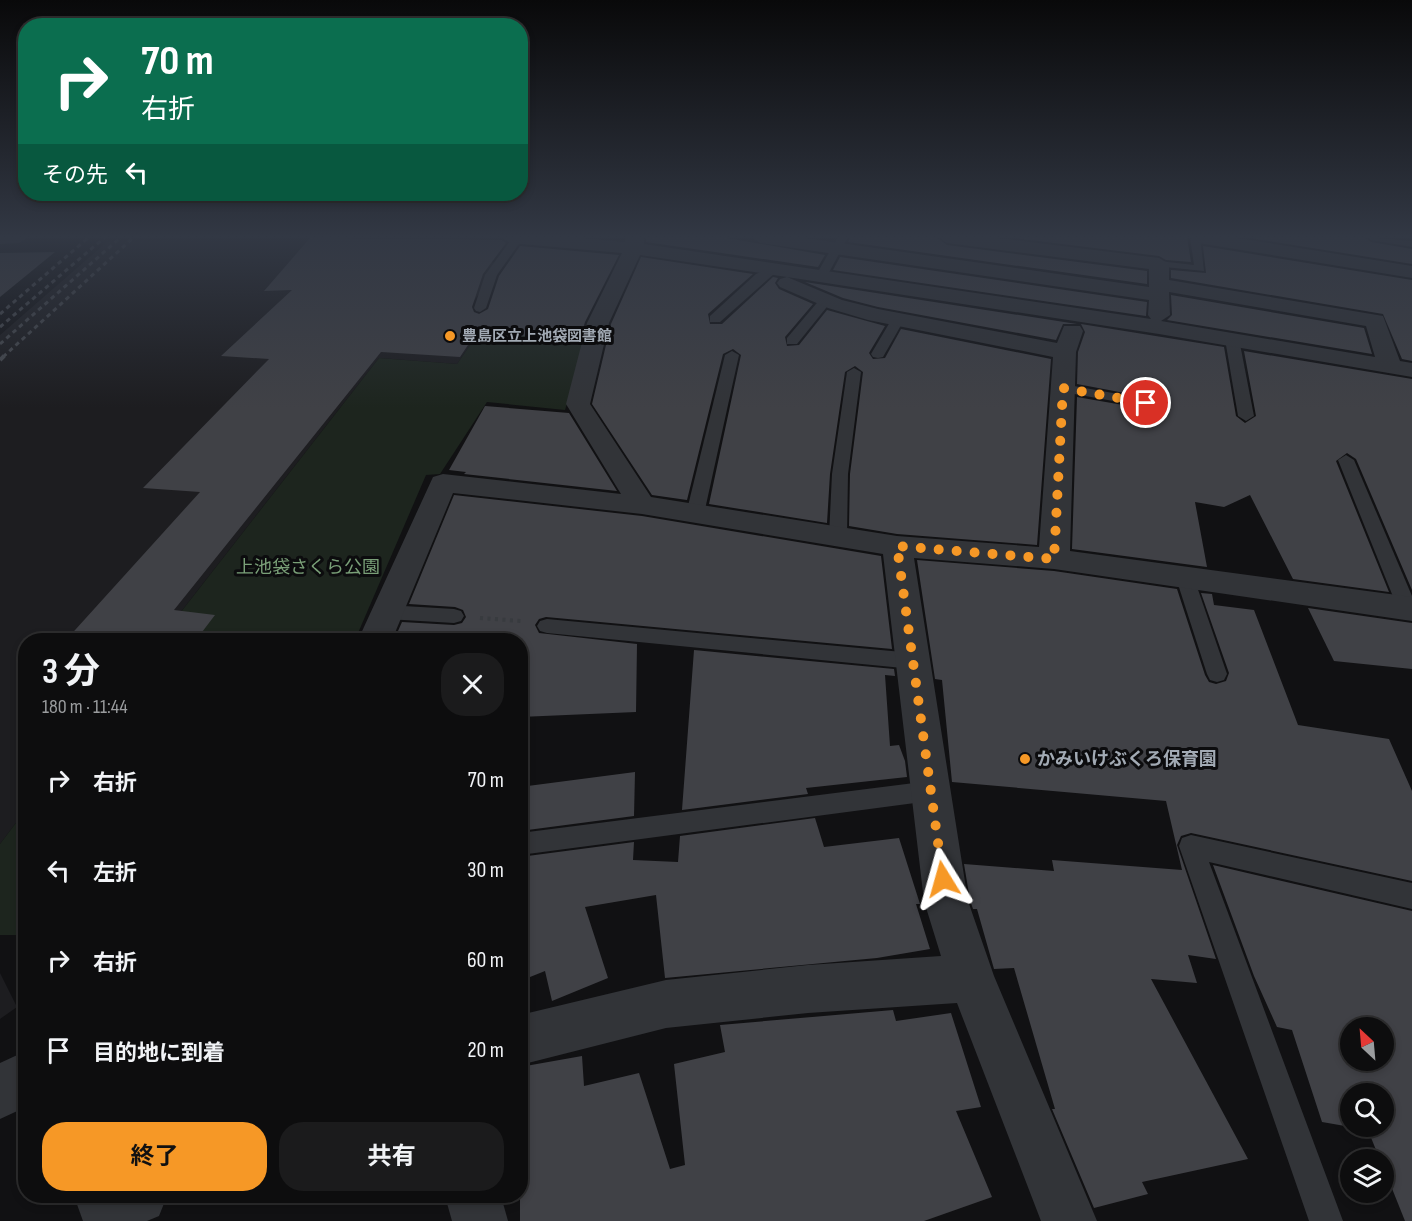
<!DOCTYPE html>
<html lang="ja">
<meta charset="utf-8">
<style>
body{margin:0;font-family:"Sofia Sans Condensed","Noto Sans JP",sans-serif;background:#1b1b1c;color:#f1f3f6;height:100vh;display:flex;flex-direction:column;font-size:22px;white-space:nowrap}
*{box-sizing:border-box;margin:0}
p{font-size:20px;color:#9a9c9e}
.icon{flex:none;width:33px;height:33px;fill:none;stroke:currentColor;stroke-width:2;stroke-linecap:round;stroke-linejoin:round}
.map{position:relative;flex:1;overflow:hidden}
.sheet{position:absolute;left:18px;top:633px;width:510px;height:570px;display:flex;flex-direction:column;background:#0d0d0e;border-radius:24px;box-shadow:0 3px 9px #0003,0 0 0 2px #2d2d2e}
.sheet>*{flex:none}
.hud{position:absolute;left:18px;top:18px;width:510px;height:183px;border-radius:24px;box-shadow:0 3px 9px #0003,0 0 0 2px #2d2d2e;background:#0b6e4f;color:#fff;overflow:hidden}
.needle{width:39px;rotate:334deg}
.buttons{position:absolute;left:1340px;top:1017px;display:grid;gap:12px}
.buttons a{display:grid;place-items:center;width:54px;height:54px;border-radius:50%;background:#0d0d0e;box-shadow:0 3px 9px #0003,0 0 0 2px #2d2d2e;font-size:30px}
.pin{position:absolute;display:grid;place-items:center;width:51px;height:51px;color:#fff;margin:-26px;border:3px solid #fff;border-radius:50%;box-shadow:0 2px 6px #0007}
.me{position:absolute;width:66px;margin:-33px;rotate:352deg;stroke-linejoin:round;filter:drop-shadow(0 0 4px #0008)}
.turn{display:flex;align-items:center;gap:21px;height:126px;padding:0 24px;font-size:27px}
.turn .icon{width:78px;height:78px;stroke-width:2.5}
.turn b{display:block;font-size:42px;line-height:51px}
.then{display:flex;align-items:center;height:57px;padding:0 24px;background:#0003;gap:12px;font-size:22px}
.round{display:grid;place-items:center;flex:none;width:63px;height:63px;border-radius:24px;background:#1b1b1c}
.head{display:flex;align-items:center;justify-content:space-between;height:102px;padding:0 24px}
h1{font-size:36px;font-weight:700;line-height:45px}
.button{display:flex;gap:12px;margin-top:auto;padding:12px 24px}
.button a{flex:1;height:69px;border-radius:24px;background:#f69826;color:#111;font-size:24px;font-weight:700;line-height:69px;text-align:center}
.button a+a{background:#1b1b1c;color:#f1f3f6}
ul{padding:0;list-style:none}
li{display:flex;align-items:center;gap:18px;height:90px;padding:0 24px}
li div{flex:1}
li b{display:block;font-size:22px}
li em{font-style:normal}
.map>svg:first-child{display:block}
</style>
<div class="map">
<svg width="1412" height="1221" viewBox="0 0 1412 1221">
<rect width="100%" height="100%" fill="#111113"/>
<g fill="#1d1d20">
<path d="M414,239L405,257L503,263L465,312L491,315L457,364L379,358L159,640H26L25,811L0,844V335L108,241Z"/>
<path d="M0,973L17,1007L0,1019Z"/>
</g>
<g fill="#1d251e">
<path d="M491,315L540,318L526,341L585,345L565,410L487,402L440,474L426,475L355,640H159L379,358L457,364Z"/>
<path d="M25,811V927L16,935H0V844Z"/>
</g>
<g fill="#404146" fill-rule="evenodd">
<path d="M646,237H721L825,255L818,267L646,242Z"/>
<path d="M850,237H936L947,245L1147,271V284L848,242Z"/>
<path d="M1007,237H1187L1191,262L1166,260L1159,256Z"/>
<path d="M1244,237H1364L1371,242L1412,249V264Z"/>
<path d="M310,238L502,240L506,243L483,274L472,307L474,312L479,314L488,309L499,276L520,246L619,255L585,322L579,343L478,330L460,357L381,352L174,610L215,615L196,640H66L200,492L143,488L269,359L221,356L292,290L264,291Z"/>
<path d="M1203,246L1412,280V361L1402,359L1383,314L1171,278V270L1206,273Z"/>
<path d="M55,252L0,297V253Z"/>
<path d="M641,257L753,274L708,314L710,324H722L773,277L778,278L775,283L779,289L813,304L785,337L787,346L799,345L827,310L885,326L869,353L873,359L885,358L901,329L1051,359L1037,545L897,534L849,526L850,474L863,372L855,366L845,372L830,474L827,523L709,504L741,355L733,349L723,354L687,500L652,495L592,404L611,324Z"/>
<path d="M840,257L1147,302L1146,316L833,270Z"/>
<path d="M805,282L1077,324H1063L1056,340L878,307L843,298Z"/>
<path d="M1171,295L1364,328L1372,354L1167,320L1172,315Z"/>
<path d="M1081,324L1224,347L1236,416L1245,423L1256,416L1244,351L1412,379V590L1356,459L1347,453L1336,461L1389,592L1293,579L1250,495L1224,507L1195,502L1207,567L1072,549L1077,397L1146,409L1155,404L1146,397L1077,384L1078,352L1085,332Z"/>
<path d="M485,406L569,413L617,491L464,474L466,472L449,470Z"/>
<path d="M454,495L642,516L881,556L892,649L546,617L539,619L535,625L539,633L637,644L636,712L520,717V640H394L402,622L454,625L462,623L466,617L463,610L455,607L409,604Z"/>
<path d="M917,560L1054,571L1177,589L1205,675L1209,682L1216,684L1226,681L1229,673L1201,593L1212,594L1214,605L1254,610L1298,725L1389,739L1412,791V881L1191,833L1181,836L1177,845L1216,959L1188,955L1197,983L1151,979L1248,1159L1142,1182L1148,1194L1094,1208L1052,1109H1055L1014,968L994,969L977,909H973L970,900L964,864L1054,871L1052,860L1182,870L1166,801L952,782L942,680L935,679Z"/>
<path d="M1308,608L1412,623V669L1334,661Z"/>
<path d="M694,650L894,669L895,676L885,675L890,746L899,745L905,761L907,777L806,788L808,794L682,810Z"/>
<path d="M635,772L634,816L520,831V787Z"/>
<path d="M815,818L824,847L899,838L920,904H916L930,949L877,958L665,978L656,895L585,907L608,978L552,1001L545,971L520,981V857L634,842L633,860L678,862L680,836Z"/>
<path d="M1213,865L1412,911V1221H1405L1383,1166V1160H1380L1368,1130L1322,1122L1292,1030L1277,1027L1254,976ZM1350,1028H1383V1060H1350ZM1350,1094H1383V1126H1350Z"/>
<path d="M893,1010L896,1021L951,1013L981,1107L956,1111L992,1197L924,1221H520V1067L582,1056L584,1086L639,1073L670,1169L685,1165L674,1064L725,1052L720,1025Z"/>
</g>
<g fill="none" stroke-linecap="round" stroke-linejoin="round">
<path stroke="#383b3f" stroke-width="4" stroke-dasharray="3 4.5" stroke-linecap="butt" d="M480,618L521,621"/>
<g fill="#323438" fill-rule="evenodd">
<path d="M513,237L523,238L497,275L486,308L480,312L476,311L474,308L485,275Z"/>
<path d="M838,237H848L825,280H817L815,277Z"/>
<path d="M1190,237H1200L1204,271L1155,266V262L1159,261L1194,265Z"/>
<path d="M1366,237L1412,241V247L1371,240Z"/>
<path d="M766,270L776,272L720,322H710V316L756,274Z"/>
<path d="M826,296L830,297V303L797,344H787V338L822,297Z"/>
<path d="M898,316L904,320L883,357L878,358L873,357L871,354L893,317Z"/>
<path d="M1232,335L1239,339L1254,416L1246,421L1238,416L1225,339Z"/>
<path d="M732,351L739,355L704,514L695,520L686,514L725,355Z"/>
<path d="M854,368L861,372L848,474L847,536L838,542L829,536L832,474L847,372Z"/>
<path d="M1063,384L1146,399L1153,403L1146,407L1058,391L1056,388L1058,385Z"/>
<path d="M1346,455L1354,460L1412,596V615L1401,614L1398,609L1338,460Z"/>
<path d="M1185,572L1192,573L1194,578L1227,674L1224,680L1217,682L1210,680L1207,674L1176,578L1178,573Z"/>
<path d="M387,605L454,609L461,611L464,616L461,621L454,623L387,619L380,617L377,612L380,607Z"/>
<path d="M547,619L913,653L920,655L923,661L920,667L913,669L547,633L540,631L537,626L540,621Z"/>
<path d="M930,781L938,784L942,791L938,798L930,801L520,855V833Z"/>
<path d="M1191,835L1412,883V909L1209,862L1343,1221H1309L1179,846L1182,838Z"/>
</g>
<g fill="#323438" fill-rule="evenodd">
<path d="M0,237H28L19,243L0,244Z"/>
<path d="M501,237H572L625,242L626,237H644V244L1151,319L1148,315L1149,300L760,243L751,237H798L1149,287V269L947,243L938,237H990L1159,258L1169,264V280L1383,316L1400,361L1412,363V377L1159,334L787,277L842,300L878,309L1057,343L1064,326H1080L1083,331L1076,352L1070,551L1412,597V621L1054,569L914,558L968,901L994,976L1097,1221H1041L957,1003L808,1013L666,1028L520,1065V1015L666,980L808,965L941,956L924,901L883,554L642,514L453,493L392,640H358L433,477L443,474L621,494L566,404L587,323L622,253L510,243ZM640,255L787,277L780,279L777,283L780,287L828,308L868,320L1053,357L1039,547L897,536L651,497L590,404L609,323ZM1169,292L1366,326L1375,357L1161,321L1170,315Z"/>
<path d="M1189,237H1231L1412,266V278L1198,243Z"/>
<path d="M26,1051V1107L0,1119V1063Z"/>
<path d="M74,1196H167L159,1216L147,1221H83Z"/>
<path d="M445,1196H501L508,1221H452Z"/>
</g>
<g stroke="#494c51" stroke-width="3" stroke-dasharray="4.5 4" stroke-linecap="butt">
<path d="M0,314L89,237"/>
<path d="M0,327L105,237"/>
<path d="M0,344L121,237"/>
<path d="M3,357L134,237"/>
</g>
<path stroke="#494c51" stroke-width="4" stroke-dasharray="6 4.5" stroke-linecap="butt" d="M0,360L5,355"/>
</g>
<linearGradient id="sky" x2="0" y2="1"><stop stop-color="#09090a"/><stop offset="0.58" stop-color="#323844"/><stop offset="1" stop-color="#323844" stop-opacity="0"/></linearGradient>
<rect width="1412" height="408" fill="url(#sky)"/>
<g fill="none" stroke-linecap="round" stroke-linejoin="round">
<path stroke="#f69826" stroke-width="10" stroke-dasharray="0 18" d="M943,879L897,546L1054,559L1063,388L1146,403"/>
</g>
<g fill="#f69826" stroke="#0c0c0e" stroke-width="2">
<circle cx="450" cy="336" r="6"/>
<circle cx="1025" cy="759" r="6"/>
</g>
<g text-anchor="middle" stroke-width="6" stroke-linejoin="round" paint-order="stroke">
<g font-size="15" font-weight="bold" fill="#a2aab4" stroke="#0c0c0e" text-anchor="start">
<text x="462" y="341">豊島区立上池袋図書館</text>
</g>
<g font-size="18" fill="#7aa078" stroke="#0c0c0e">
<text x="308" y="573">上池袋さくら公園</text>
</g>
<g font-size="18" font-weight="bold" fill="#a2aab4" stroke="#0c0c0e" text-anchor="start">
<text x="1037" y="765">かみいけぶくろ保育園</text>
</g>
</g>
</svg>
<div class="buttons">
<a><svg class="needle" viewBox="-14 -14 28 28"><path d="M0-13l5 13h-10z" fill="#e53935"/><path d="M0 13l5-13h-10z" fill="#9a9c9e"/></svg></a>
<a><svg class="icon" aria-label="search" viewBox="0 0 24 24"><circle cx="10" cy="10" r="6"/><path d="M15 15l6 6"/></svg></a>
<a><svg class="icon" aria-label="layers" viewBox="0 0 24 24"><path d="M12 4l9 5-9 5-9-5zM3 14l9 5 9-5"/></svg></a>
</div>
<div class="pin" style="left:1146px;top:403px;background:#d93025"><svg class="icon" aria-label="arrive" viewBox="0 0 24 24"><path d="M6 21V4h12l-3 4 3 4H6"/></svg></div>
<svg class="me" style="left:943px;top:879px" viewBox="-20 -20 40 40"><path d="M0-17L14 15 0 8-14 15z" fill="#f69826" stroke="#fff" stroke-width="4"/></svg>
<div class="hud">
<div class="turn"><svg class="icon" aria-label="right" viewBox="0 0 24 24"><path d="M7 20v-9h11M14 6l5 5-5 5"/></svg><div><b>70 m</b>右折</div></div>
<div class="then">その先<svg class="icon" aria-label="left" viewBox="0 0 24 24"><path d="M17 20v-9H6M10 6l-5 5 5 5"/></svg></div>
</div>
<section class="sheet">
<div class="head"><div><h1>3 分</h1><p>180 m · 11:44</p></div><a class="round"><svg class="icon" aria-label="close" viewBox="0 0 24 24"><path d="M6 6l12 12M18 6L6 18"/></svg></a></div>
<ul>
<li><svg class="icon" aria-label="right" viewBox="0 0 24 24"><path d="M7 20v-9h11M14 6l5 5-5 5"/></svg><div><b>右折</b></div><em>70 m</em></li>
<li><svg class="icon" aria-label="left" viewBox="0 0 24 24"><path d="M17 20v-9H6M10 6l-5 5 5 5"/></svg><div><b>左折</b></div><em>30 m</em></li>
<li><svg class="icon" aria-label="right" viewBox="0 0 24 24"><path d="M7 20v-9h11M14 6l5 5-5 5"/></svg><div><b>右折</b></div><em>60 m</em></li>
<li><svg class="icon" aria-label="arrive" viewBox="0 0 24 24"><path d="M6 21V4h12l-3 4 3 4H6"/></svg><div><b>目的地に到着</b></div><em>20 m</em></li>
</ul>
<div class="button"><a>終了</a><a>共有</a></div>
</section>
</div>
